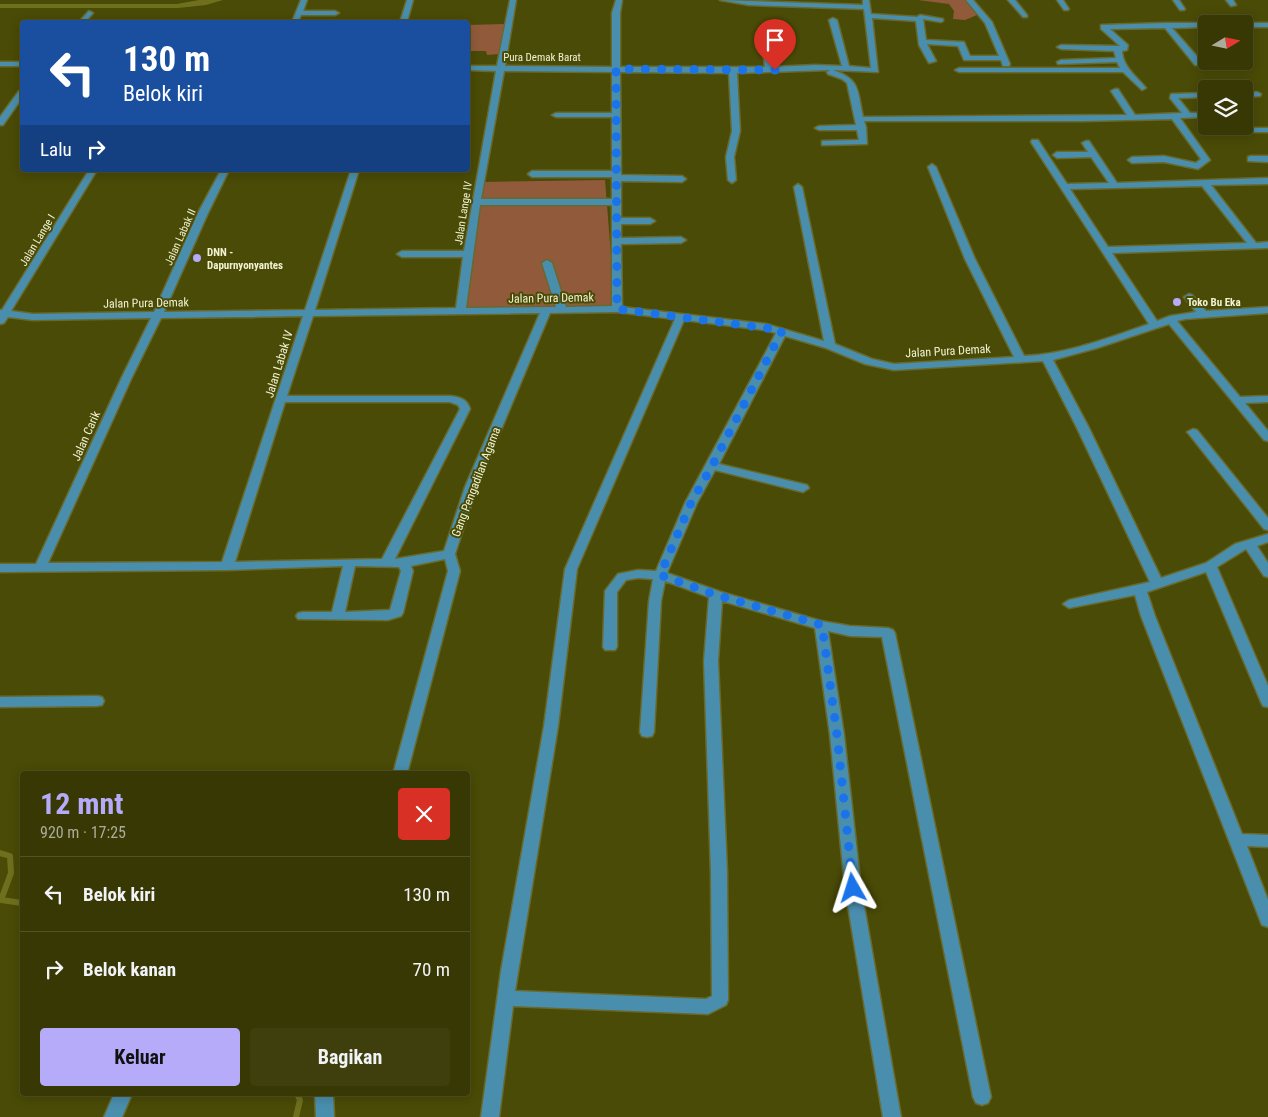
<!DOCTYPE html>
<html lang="id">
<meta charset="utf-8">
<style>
body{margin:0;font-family:"Roboto Condensed",sans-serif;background:#3f3f0e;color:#f1f3f6;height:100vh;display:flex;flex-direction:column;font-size:19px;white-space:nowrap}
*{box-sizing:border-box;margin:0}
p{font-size:16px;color:#abac9a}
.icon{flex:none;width:28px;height:28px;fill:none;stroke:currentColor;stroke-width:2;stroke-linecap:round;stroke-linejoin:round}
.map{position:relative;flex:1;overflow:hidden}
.panel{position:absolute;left:20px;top:771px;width:450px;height:325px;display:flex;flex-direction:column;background:#383804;border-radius:5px;box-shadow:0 2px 12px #0003,0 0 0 1px #525226}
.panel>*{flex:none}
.guide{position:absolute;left:20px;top:20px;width:450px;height:152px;border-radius:5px;box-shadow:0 2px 12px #0003,0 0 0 1px #525226;background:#1a4fa0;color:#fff;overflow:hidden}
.needle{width:32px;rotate:80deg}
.fabs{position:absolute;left:1198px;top:15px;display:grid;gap:10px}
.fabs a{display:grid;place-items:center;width:55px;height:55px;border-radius:5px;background:#383804;box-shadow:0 2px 12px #0003,0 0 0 1px #525226;font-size:25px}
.pin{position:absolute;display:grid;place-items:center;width:42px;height:42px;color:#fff;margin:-51px -21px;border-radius:50% 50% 50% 0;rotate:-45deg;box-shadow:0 0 5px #0007}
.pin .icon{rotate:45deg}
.me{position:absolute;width:55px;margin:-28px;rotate:354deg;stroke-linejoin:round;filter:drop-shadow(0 0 4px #0008)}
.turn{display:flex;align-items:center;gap:18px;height:105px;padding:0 20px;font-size:22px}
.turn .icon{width:65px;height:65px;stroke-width:2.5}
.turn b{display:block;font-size:35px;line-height:42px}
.then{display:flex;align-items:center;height:48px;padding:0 20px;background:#0003;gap:10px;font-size:19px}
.round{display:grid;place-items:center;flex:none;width:52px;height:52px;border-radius:5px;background:#3f3f0e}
.head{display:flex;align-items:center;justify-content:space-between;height:85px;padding:0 20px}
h1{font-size:30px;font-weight:700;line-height:38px;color:#b6abf8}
.cta{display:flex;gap:10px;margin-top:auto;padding:10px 20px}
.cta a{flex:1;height:58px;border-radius:5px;background:#b6abf8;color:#111;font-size:20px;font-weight:700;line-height:58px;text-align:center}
.cta a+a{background:#3f3f0e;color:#f1f3f6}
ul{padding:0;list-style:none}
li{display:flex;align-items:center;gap:15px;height:75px;padding:0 20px;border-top:1px solid #525226}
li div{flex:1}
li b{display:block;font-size:19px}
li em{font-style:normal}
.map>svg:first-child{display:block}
</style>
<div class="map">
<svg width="1268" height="1117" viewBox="0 0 1268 1117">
<rect width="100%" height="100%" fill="#4a4b06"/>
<g fill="#915b3b">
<path d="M918,0H966L977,12V15L965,20L953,19L954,11L949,4Z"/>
<path d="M505,24L499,54L487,55L486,51H468V25Z"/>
<path d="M605,180L615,306L465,311L484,182Z"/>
</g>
<path fill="#6f701e" d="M199,0H223L206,5L178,8H0V4H177Z"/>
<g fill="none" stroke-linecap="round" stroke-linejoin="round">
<g stroke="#6f701e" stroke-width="6">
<path d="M0,853L10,856L11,873L1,900L22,903"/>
<path d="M296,1117L300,1100L297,1094"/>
</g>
<defs>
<g id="minor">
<path d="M301,0H307L303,11H335L339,13L335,15H301L298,22H292Z"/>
<path d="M407,0H413L407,22H400Z"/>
<path d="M510,0H516L505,66L612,67V13L616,0H622L620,13V67H765L761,33L765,31L769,33L772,67L815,65L842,66L829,20L833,18L837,20L849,66L871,68L864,9L749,5L720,0L863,5V0H869L871,14L917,17L920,15L943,19V21L941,22L923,19L926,40L964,42L970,56H999L985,23L966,0H973L992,22L1010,64L1009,66H1003L1001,60H964L958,46L927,44L936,61L929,63L919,45L916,21L872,18L878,72L833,70C861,80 857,90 863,117L1127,115L1111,91L1115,89H1118L1135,115L1182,113L1170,98L1171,94L1206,93V97L1178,98L1190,113H1206V117L1180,118L1210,160L1198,169L1164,162L1132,163L1128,160L1132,157L1164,156L1196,163L1201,159L1172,119L1083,121H864L866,127L867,144L825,145H822V141L859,140L857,130H819L815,128L819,126L856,125L847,83L842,79L828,74L827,72L830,70L737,73L740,131L734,157L736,180L732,183L728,180L726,157L732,131L729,73L620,72L621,175L682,176L686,179L682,182L621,181V218H650L655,221L650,224H621V238L681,237L686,240L681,243L621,244L622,307L766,324L824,341L794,187L798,184L802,187L835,344L872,359L894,364L1014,357L965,259L928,167L932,164L936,167L975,259L1024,356C1067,354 1108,338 1149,324L1031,142L1032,140H1038L1067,184L1109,183L1091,157L1057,158L1053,155L1057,152H1088L1082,143L1086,141H1089L1117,183L1268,178V184L1211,185L1256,243L1268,242V248L1112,253L1157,321L1170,316L1196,312L1184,297L1189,294L1192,295L1206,311L1268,307V313L1185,319L1177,321L1240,397L1268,396V402L1245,403L1268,431V441L1264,440L1169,324L1097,348L1053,360L1089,428L1161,578L1206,563L1235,544L1268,534V542L1257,546L1268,563V577L1264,576L1246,549L1217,567L1268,686V707L1263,706L1261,702L1206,572L1147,592L1155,616L1242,834L1268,835V847L1247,846L1268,900V927L1262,925L1260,920L1141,616L1135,595L1069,608L1063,604L1069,600L1150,582L1077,428L1043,361L894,370L865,364L826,348L785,336L719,464L807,485L809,488L803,492L715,470L697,503L667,573L721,592L821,621L850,626L888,628L893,630L895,633L991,1097L988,1103L982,1105L976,1103L973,1097L882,637L850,636L828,631L844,735L861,888L901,1117H883L845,888L830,735L815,628L722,601L718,661L727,872L728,1000L726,1005L708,1014L513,1006L499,1117H481L501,971L544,726L565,569L675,319L617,312L550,313L477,487L455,554L460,571L407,774H393L448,571L445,559L411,566L413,571L403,613L401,616L388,620L298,619L296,616L298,613L303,612H332L343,566L227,570L0,572V564H36L122,377L151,318L33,320L8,317L4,323L0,324V310H2L89,170H97L11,311L33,314L154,312L198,213L221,170H229L208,213L164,312L305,310L351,170H359L315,310L456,308L463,257H402L397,254L402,251H464L496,71L468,70V66H497ZM504,71L612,72V113H556L552,115L556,117H612V171H532L528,174L532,177H612V199H481ZM1202,186L1247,243L1108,247L1070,189ZM480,205H612V306L566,307L552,263L547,260L542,263L556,307L466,308ZM540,313L465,487L444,551L395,559L470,409C467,399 460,397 450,396H287L313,316ZM303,316L222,562L48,563L132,377L161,318ZM684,320L765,330L776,333L685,503L656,571L638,570L618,574L605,591L603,647L605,650H615L617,647V592L626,580L638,578L653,579L649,601L640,732L642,736L647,737L652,736L654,732L661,601L665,581L709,597L704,661L711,872L712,996L706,999L515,991L558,726L577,569ZM285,402H450L458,405L460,409L382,559L235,562ZM355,566L399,567L401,571L390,610L345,612Z"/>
<path d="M1008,0H1015L1027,15V17H1023Z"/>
<path d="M1057,0H1063L1069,9L1068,10H1064Z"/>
<path d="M1173,0H1179L1185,9L1184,10H1180Z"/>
<path d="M1226,0H1233L1236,5L1231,6Z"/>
<path d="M89,11L93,13L85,22H79Z"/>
<path d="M1166,23H1209L1206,24V27L1172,28L1201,61V65H1195L1165,28L1110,29L1128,45L1127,50L1122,51C1123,67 1136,76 1146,88L1142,90L1123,72H959L955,70L959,68H1120L1117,62L1058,64L1057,62L1061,60L1116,58L1114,51L1061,49L1057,47L1061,45L1120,46L1101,29V25Z"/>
<path d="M1244,23H1268V27H1244V24H1241Z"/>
<rect x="0" y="62" width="22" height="4"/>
<path d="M19,91H22V98L3,125H0V117Z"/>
<path d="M1257,92L1261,94L1260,96L1244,97V93Z"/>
<rect x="1254" y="128" width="14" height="4"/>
<path d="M1251,156H1268V162L1248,161V157Z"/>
<path d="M1193,429L1197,430L1268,518V530L1264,529L1189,434L1187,432Z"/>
<path d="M97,696L102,697L104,701L102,705L97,706L0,707V697Z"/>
<path d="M114,1094H132L122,1117H104Z"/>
<path d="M315,1094H333L334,1117H316Z"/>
</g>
</defs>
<use href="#minor" stroke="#68692b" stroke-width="3"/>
<use href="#minor" fill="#4a8eae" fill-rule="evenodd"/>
</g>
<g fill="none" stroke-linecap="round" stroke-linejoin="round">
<path stroke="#1a73e8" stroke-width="9" stroke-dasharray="0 16.2" d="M775,70L616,69L617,309L766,328L782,331L712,466L691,503L660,575L716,595L822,625L837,735L853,888"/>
</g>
<g fill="#b6abf8" stroke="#4a4b06" stroke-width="2">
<circle cx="197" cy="258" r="5"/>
<circle cx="1177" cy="302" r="5"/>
</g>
<g text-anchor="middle" stroke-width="4" stroke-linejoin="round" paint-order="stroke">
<g font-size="11" fill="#f0f2d2" stroke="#4a4b06">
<text x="542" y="61">Pura Demak Barat</text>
<text transform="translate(463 213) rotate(-81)" y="4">Jalan Lange IV</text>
<text transform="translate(180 237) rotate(-66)" y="4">Jalan Labak II</text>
<text transform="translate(37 240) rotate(-59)" y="4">Jalan Lange I</text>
</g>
<g font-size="11" font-weight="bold" fill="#f0f2d2" stroke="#4a4b06" text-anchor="start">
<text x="207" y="256">DNN -<tspan x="207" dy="13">Dapurnyonyantes</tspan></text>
<text x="1187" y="306">Toko Bu Eka</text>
</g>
<g font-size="12" fill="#f0f2d2" stroke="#4a4b06">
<text transform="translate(551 298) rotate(-1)" y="4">Jalan Pura Demak</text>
<text transform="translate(146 303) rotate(-1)" y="4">Jalan Pura Demak</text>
<text transform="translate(948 351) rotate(-3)" y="4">Jalan Pura Demak</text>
<text transform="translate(279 364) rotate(-73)" y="4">Jalan Labak IV</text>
<text transform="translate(86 436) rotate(-66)" y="4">Jalan Carik</text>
<text transform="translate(476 482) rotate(-69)" y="4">Gang Pengadilan Agama</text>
</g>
</g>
</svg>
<div class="fabs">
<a><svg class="needle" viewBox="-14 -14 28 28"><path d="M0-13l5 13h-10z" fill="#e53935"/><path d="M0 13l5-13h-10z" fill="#abac9a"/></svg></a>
<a><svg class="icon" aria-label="layers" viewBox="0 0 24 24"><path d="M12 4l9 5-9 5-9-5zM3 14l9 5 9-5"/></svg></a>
</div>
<div class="pin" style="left:775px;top:70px;background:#d93025"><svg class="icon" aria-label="arrive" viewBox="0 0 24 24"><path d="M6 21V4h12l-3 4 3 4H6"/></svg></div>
<svg class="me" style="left:853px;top:888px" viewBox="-20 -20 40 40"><path d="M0-17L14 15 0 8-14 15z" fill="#1a73e8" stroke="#fff" stroke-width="4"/></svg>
<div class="guide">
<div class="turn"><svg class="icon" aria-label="left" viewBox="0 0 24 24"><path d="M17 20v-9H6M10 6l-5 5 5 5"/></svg><div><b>130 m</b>Belok kiri</div></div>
<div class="then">Lalu<svg class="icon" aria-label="right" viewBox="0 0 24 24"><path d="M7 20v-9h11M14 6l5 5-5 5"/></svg></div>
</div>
<section class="panel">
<div class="head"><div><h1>12 mnt</h1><p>920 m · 17:25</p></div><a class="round" style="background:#d93025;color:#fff"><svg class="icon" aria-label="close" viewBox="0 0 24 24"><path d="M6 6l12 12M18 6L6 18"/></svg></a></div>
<ul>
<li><svg class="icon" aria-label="left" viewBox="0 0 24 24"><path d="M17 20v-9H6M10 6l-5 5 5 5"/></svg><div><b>Belok kiri</b></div><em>130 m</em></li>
<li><svg class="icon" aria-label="right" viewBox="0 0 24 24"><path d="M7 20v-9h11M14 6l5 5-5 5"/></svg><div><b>Belok kanan</b></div><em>70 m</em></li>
</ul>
<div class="cta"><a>Keluar</a><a>Bagikan</a></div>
</section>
</div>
